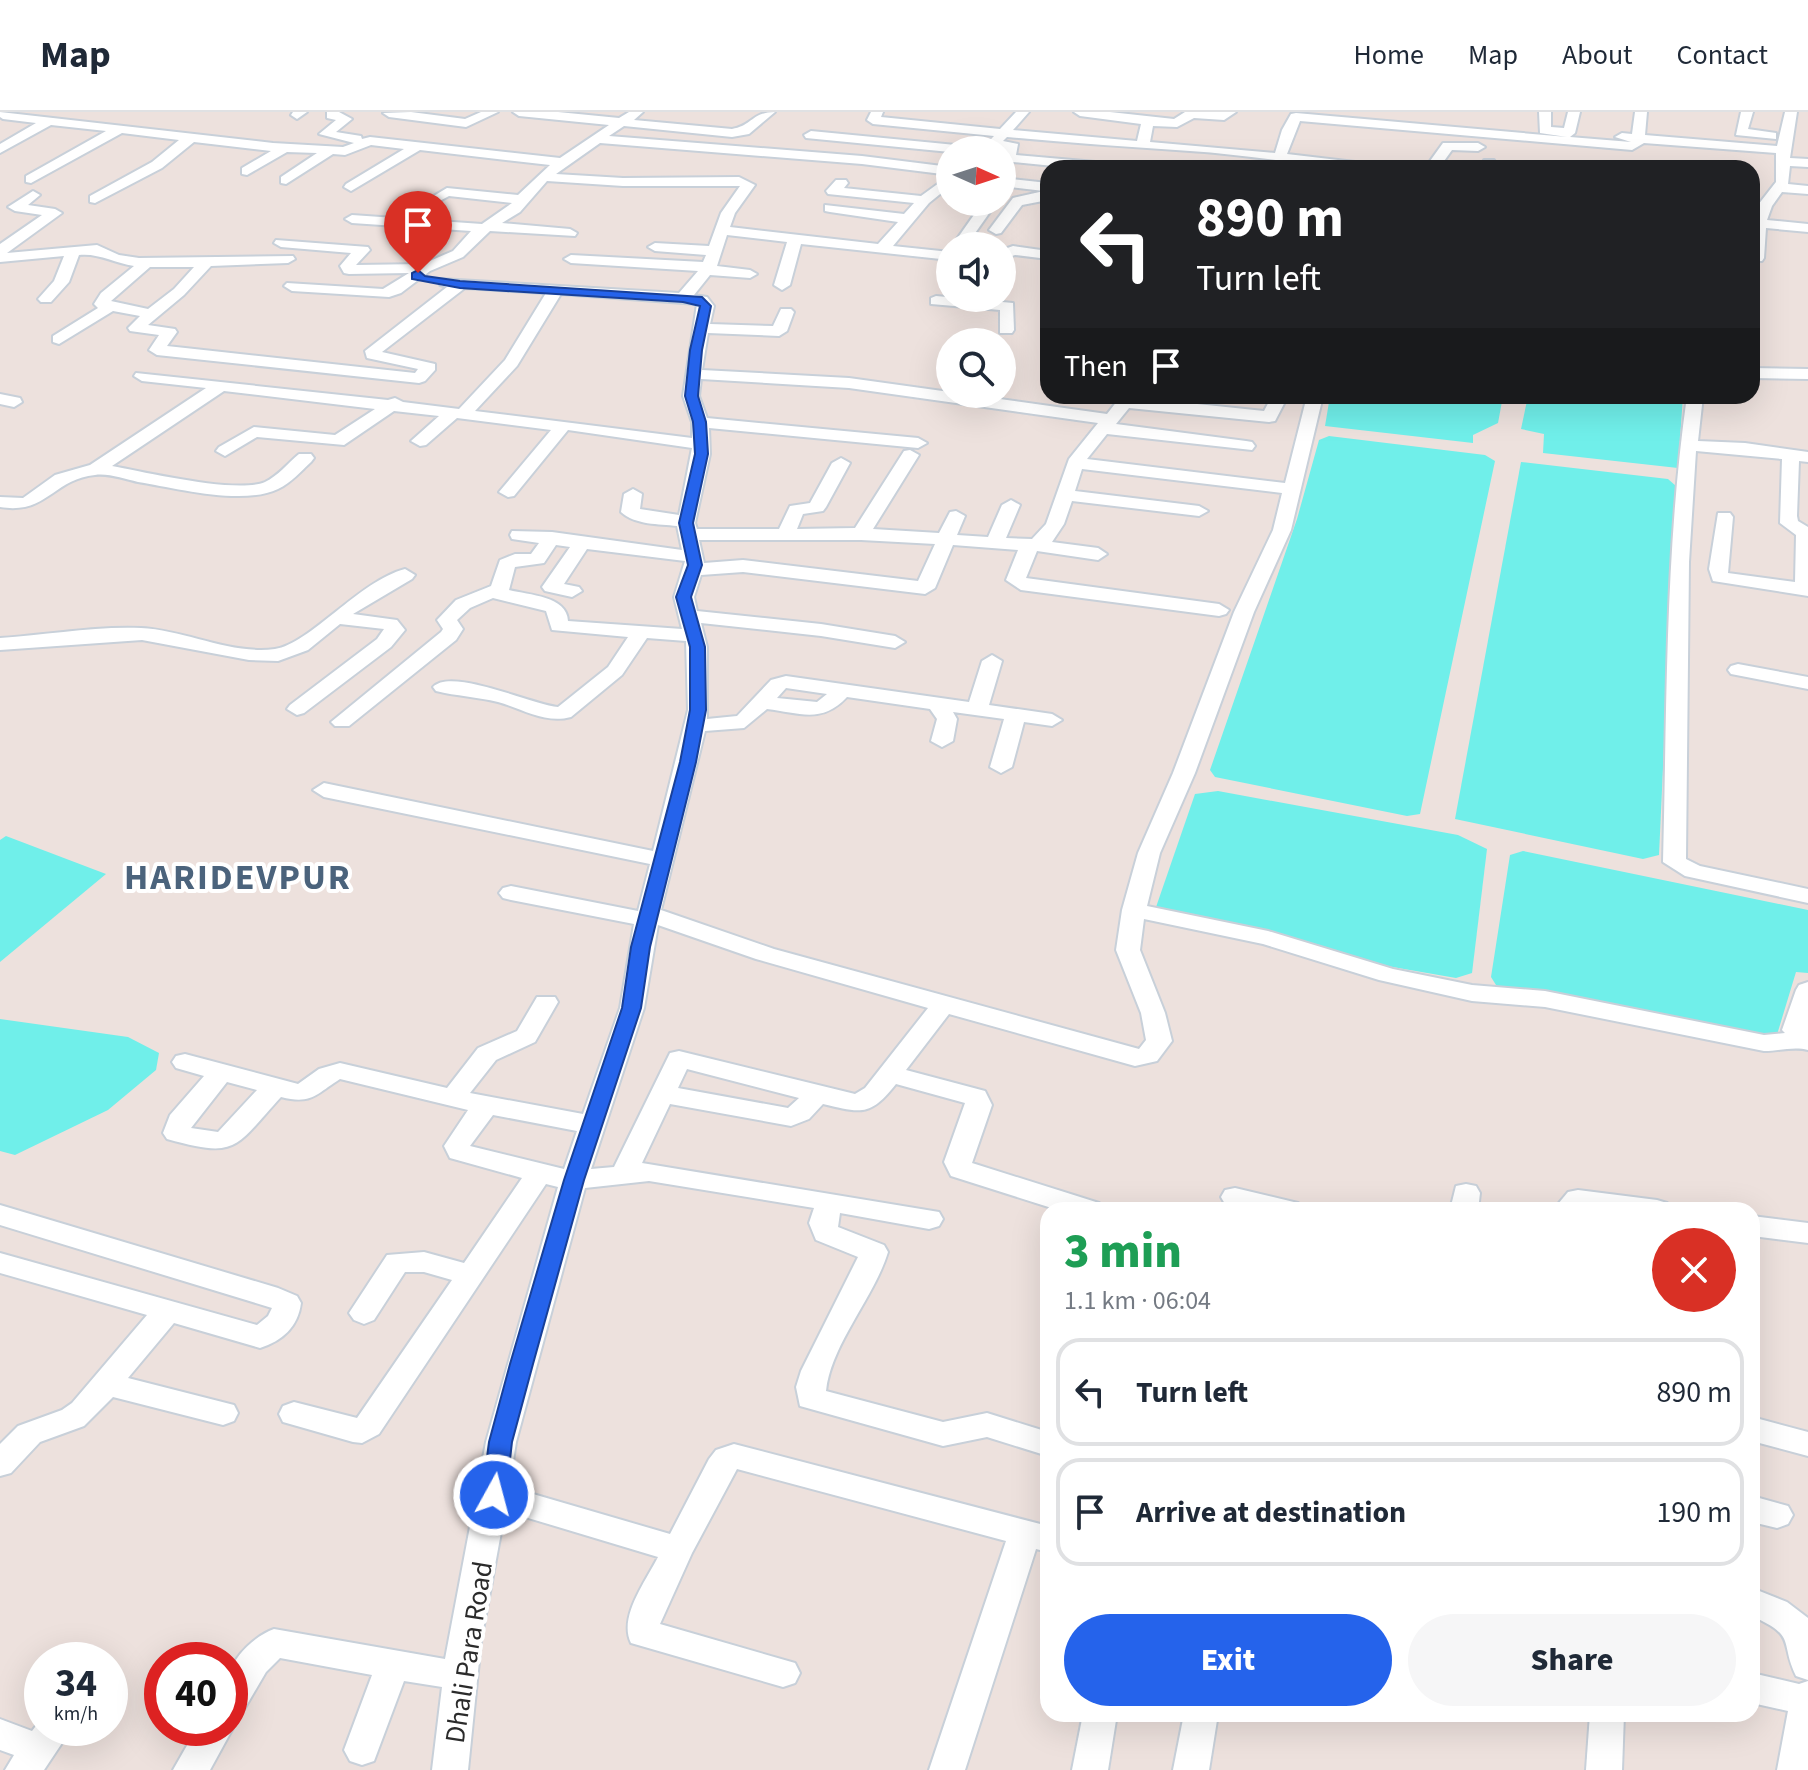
<!DOCTYPE html>
<meta charset="utf-8">
<style>
body{margin:0;font-family:"Source Sans 3",sans-serif;background:#f6f6f7;color:#1f2937;height:100vh;display:flex;flex-direction:column;font-size:30px;white-space:nowrap}
*{box-sizing:border-box;margin:0}
p{font-size:26px;color:#747a83}
.icon{flex:none;width:44px;height:44px;fill:none;stroke:currentColor;stroke-width:2;stroke-linecap:round;stroke-linejoin:round}
.map{position:relative;flex:1;overflow:hidden}
.details{position:absolute;left:1040px;top:1090px;width:720px;height:520px;display:flex;flex-direction:column;background:#fff;border-radius:24px;box-shadow:0 8px 32px #0002}
.details>*{flex:none}
.banner{position:absolute;left:1040px;top:48px;width:720px;height:244px;border-radius:24px;box-shadow:0 8px 32px #0002;background:#202124;color:#fff;overflow:hidden}
.needle{width:52px;rotate:93deg}
.tools{position:absolute;left:936px;top:24px;display:grid;gap:16px}
.tools a{display:grid;place-items:center;width:80px;height:80px;border-radius:50%;background:#fff;box-shadow:0 8px 32px #0002;font-size:40px}
.speed{position:absolute;left:24px;top:1530px;display:flex;gap:16px;font-size:40px;font-weight:700;text-align:center}
.speed>*{display:grid;place-content:center;width:104px;height:104px;border-radius:50%;background:#fff;box-shadow:0 8px 32px #0002;line-height:1}
.speed small{font-size:20px;font-weight:400}
.speed .limit{border:12px solid #d22;background:#fff;color:#111}
.pin{position:absolute;display:grid;place-items:center;width:68px;height:68px;color:#fff;margin:-82px -34px;border-radius:50% 50% 50% 0;rotate:-45deg;box-shadow:0 0 8px #0007}
.pin .icon{rotate:45deg}
.me{position:absolute;width:88px;margin:-44px;rotate:7deg;stroke-linejoin:round;filter:drop-shadow(0 0 6px #0008)}
.turn{display:flex;align-items:center;gap:28px;height:168px;padding:0 24px;font-size:36px}
.turn .icon{width:104px;height:104px;stroke-width:2.5}
.turn b{display:block;font-size:56px;line-height:68px}
.then{display:flex;align-items:center;height:76px;padding:0 24px;background:#0003;gap:16px;font-size:30px}
.round{display:grid;place-items:center;flex:none;width:84px;height:84px;border-radius:42px;background:#f6f6f7}
.overview{display:flex;align-items:center;justify-content:space-between;height:136px;padding:0 24px}
h1{font-size:48px;font-weight:800;line-height:60px;color:#1e9e55}
.button{display:flex;gap:16px;margin-top:auto;padding:16px 24px}
.button a{flex:1;height:92px;border-radius:48px;background:#2563eb;color:#fff;font-size:32px;font-weight:800;line-height:92px;text-align:center}
.button a+a{background:#f6f6f7;color:#1f2937}
ul{padding:0;list-style:none}
li{display:flex;align-items:center;gap:24px;height:108px;margin:0 16px 12px;padding:0 8px;border:4px solid #e0e1e3;border-radius:24px}
li div{flex:1}
li b{display:block;font-size:30px}
li em{font-style:normal}
header{display:flex;align-items:center;gap:48px;box-sizing:border-box;height:112px;padding:0 40px;background:#fff;border-bottom:2px solid #e0e1e3}
header strong{font-size:38px}
nav{display:flex;gap:44px;margin-inline-start:auto;font-size:28px}
.map>svg:first-child{display:block}
</style>
<header>
<strong>Map</strong>
<nav><a>Home</a><a>Map</a><a>About</a><a>Contact</a></nav>
</header>
<div class="map">
<svg width="1808" height="1658" viewBox="0 0 1808 1658">
<rect width="100%" height="100%" fill="#ede1dd"/>
<g fill="#70efea">
<path d="M1330,284H1503L1498,311L1473,323V331L1325,314Z"/>
<path d="M1528,284H1683L1678,356L1543,341L1544,322L1521,317Z"/>
<path d="M1329,324L1485,343L1495,349L1420,702L1407,704L1215,665L1210,658L1297,407L1319,328Z"/>
<path d="M1521,350L1668,367L1676,374L1659,743L1643,747L1455,707Z"/>
<path d="M1218,679L1458,723L1487,737L1472,861L1456,866L1335,845L1155,798L1195,682Z"/>
<path d="M6,724L106,762L0,850V728Z"/>
<path d="M1523,739L1808,798V861L1796,860L1776,926L1501,881L1491,865L1510,743Z"/>
<path d="M0,907L128,925L159,941L156,958L108,998L15,1043L0,1039Z"/>
</g>
<g fill="none" stroke-linecap="round" stroke-linejoin="round">
<defs>
<g id="minor">
<path d="M0,0L273,31L343,35L354,31L319,22L336,8L327,6V0H339L352,7L336,20L361,24L362,27L370,25L560,46L609,13L519,4L513,0H558L619,6L629,0H643L634,8L732,17C752,14 752,0 775,0L749,22L732,25L624,14L609,24L862,44L950,55V74L929,91L893,134L950,140V148L801,132L790,173L782,178L774,173L787,130L727,123L717,154L750,158L757,162L750,166L710,163L694,183L707,185L714,194L710,212L773,214L781,197H791L794,200L787,219L779,224L708,221L702,258L849,266L1107,302L1121,284L1264,299L1272,284H1288L1275,309L1269,310L1129,296L1116,312L1246,329L1252,330L1255,334L1252,338L1107,322L1087,347L1285,371L1307,284H1323L1291,418L1254,500L1195,661L1160,741L1147,794L1268,819L1393,857L1472,873L1545,879L1764,923L1785,921L1782,918L1796,878L1799,873L1808,870V938C1794,934 1779,939 1764,939L1545,895L1472,889L1379,868L1263,832L1144,807L1140,838L1165,901L1172,929L1157,949L1135,954L949,902L906,958L985,979L992,993L972,1051L1099,1091L1103,1098H1058L951,1064L944,1050L965,991L896,972C870,1005 861,1001 823,992L809,1007L791,1014L670,992L642,1051L939,1100L943,1107L939,1114L929,1117L840,1101L838,1115L884,1133L888,1140C874,1186 831,1232 826,1279L943,1310L987,1301L1048,1320V1344L987,1325L943,1334L800,1294L796,1275L801,1259L858,1145L816,1128L809,1111L814,1096L649,1069L585,1076L516,1330L509,1375L670,1422L709,1347L716,1338L734,1332L1048,1414V1440L1036,1437L965,1658H929L1006,1429L737,1357L692,1441L660,1512L795,1551L800,1561L795,1571L783,1575L631,1531C618,1505 646,1469 658,1445L505,1399L481,1529L468,1658H432L442,1575L404,1569L374,1649L362,1653L350,1649L344,1638L372,1563L280,1546L266,1560L242,1601L230,1606C230,1592 227,1574 230,1561C235,1542 257,1523 274,1517L445,1547L486,1330L558,1075L546,1072L379,1322L362,1331L353,1330L283,1310L279,1302L283,1294L294,1290L357,1306L452,1168L424,1160H405L374,1208L364,1212L354,1208L349,1201L387,1143L424,1140L464,1151L522,1066L450,1046L444,1034L468,998L340,967C316,982 312,993 281,985C234,1036 239,1047 167,1027L163,1021L170,1003L204,964L176,956L172,950L176,944L185,942L298,972L319,957L340,951L447,976L478,936L517,919L537,885H555L558,890L535,930L496,948L470,981L583,1002L620,896L634,812L511,788L503,786L499,781L503,776L511,774L638,799L650,752L324,685L313,678L324,671L653,739L688,598L686,529L647,526L622,563L571,605C545,612 523,597 498,590C478,585 456,584 436,579L433,575C451,555 533,593 558,595L608,555L628,525L552,518L546,499L493,486L470,496L457,508L463,517L456,528L349,614H335L331,610L441,520L443,517L437,508L456,488L491,474L500,448L515,442H531L539,431L512,427L510,423L512,419L552,420L682,438L677,414C659,412 635,413 621,400L624,382L633,377L642,382L640,397L679,403L692,336L568,318L514,384L508,385L499,380L551,318L457,306L426,333L420,334L411,329L439,304L394,299L344,333L257,325L225,344L216,339L219,335L254,315L335,323L375,297L224,279L112,354C145,360 237,382 265,370C278,364 288,351 299,342H311L314,346L311,350C301,359 291,371 278,377C243,394 175,376 138,370C125,367 108,361 95,363C53,367 47,403 0,395V385L23,386L55,363L90,353L206,276L142,269L134,264L136,261L388,288L395,286L403,290L459,297L505,248L546,181L465,176L382,240L435,252V258L425,269L419,271L157,243L149,238L159,223L130,219L128,216L140,204L113,199L59,232L53,230V224L98,196L94,192L101,181L134,154C114,151 99,141 79,143L69,170L51,190H41L38,187L54,169L64,144L0,150V132L42,103L15,99L8,95L33,79L40,83L28,93L55,97L62,101L7,141L97,133L119,143L139,146L293,144L295,147L288,151L211,154L184,183L148,213L175,217L177,220L167,234L415,261L418,257L367,246L365,239L447,175L440,173V167L679,181L698,159L571,151L564,147L571,143L703,150L706,143L655,139L648,135L655,131L709,134L721,101L740,74H623L547,69L520,100L502,111L570,117L577,121L575,124L490,119L463,145L430,159L401,181L389,185L292,179L284,174L287,171L383,177L409,161L349,162L344,161L340,154L351,141L281,135L274,131L276,128L368,135L370,138L356,153L423,152L453,139L471,119L352,111L345,107L352,103L482,112L512,91L449,84L434,92L427,88L447,76L518,83L550,53L420,38L351,79L344,75L346,72L404,37L371,33L345,43L333,42L286,72L281,71V65L317,41L287,40L247,63L242,62V56L271,39L194,30L162,56L95,91L90,90V84L152,50L179,28L122,21L31,71L26,70V64L106,19L51,13L0,41V32L36,11L3,7L0,5ZM600,31L862,52L950,63L921,84L844,76L848,71L846,68H836L826,79L828,82L914,91L904,102L825,93V99L830,100L898,110L878,132L730,115L735,101L755,73L739,65L623,66L556,62ZM150,155H194L174,177L148,197L111,189ZM561,182L697,192L683,284L692,310V326L475,299L517,254ZM701,267L849,276L1098,311L1069,347L1046,412L1032,427L1006,426L1020,393L1011,388L1002,393L988,425L957,423L965,404L956,399L950,400L939,421L873,417L919,343L910,338L904,339L855,416L797,417L803,402L823,399L826,395L850,351L841,346L832,351L810,391L790,394L779,417H697L695,411L710,342L709,316L918,336L927,331L918,326L707,306L699,284ZM1082,357L1282,381L1273,418L1234,500L1173,661L1138,741L1122,798L1116,838L1141,901L1146,928L1139,937L774,837L661,798L705,619L744,616L767,597C800,601 822,612 847,585L930,597L937,607L931,629L942,635L953,629L957,607L953,600L1004,607L990,655L1001,661L1012,655L1024,610L1052,614L1062,608L1052,602L989,593L1002,549L992,543L982,549L969,590L786,564L771,568L737,604L707,607V535L701,511L821,524L895,536L905,530L895,524L821,512L697,499L694,485L701,463L743,460L925,482L935,476L953,433L1018,438L1006,468L1021,478L1219,504L1226,502L1229,498L1219,492L1026,466L1037,439L1098,448L1107,442L1098,436L1052,430L1064,412L1072,389L1199,404L1208,399L1199,394L1075,379ZM699,428H861L935,432L918,469L743,448L704,451ZM556,433L570,435L542,475L545,479L572,485L582,479L579,475L564,472L587,437L685,449L674,485L682,517L568,509C567,484 529,483 509,478L515,455L544,451ZM786,576L827,582L817,590L777,586ZM658,813L756,847L928,896L865,976L855,982L679,939L670,941L614,1055L591,1057L644,896ZM687,957L799,986L788,996L678,976ZM227,970L257,978L218,1020L191,1016ZM493,1003L577,1019L564,1057L470,1034Z"/>
<path d="M293,0H307L297,7L291,3Z"/>
<path d="M411,0L465,7L481,0H498L466,15L389,5L383,1Z"/>
<path d="M871,0H883L881,5L1000,17L1016,0H1029L1013,18L1137,29L1141,12L1080,4L1074,0H1110L1174,7L1185,0H1236L1224,8L1194,6L1177,15L1153,14L1150,30L1275,41L1282,18L1291,2L1296,1L1567,25L1540,21L1539,0H1551V15L1564,16L1568,0H1580L1575,21L1570,25L1631,30L1615,25L1622,21L1632,22L1635,0H1647L1645,23L1777,34L1785,0H1797L1790,46L1808,47V55L1790,54L1788,72L1808,74V82L1782,80L1772,94L1767,108L1808,112V120L1766,116L1764,146L1762,149H1752V109L1758,93L1776,70V41L1644,31L1632,38L1300,9L1287,42L1372,52L1379,56C1315,56 1253,43 1190,39C1129,35 1068,31 1007,25L1003,29L1018,32L1016,43L1118,52L1125,56H1074L1003,49L1005,37L987,31L994,24L873,12L867,8Z"/>
<path d="M1741,0H1753L1748,17L1776,21V27L1736,23Z"/>
<path d="M811,19L966,34L973,38L950,40L806,26L804,23Z"/>
<path d="M1443,31H1478L1485,35L1478,39L1452,38L1439,56H1425Z"/>
<path d="M1484,48H1494L1496,51L1493,56H1479Z"/>
<path d="M1002,66L1048,71V88L1022,93L1001,121L996,122L989,118L1013,86L1044,79L1002,74Z"/>
<path d="M983,90H997L966,134H952Z"/>
<path d="M1013,134L1048,139V147L1015,143L1002,147V138Z"/>
<path d="M936,184L1013,191L1014,218L1012,221H1000V198L931,192V186Z"/>
<path d="M1752,256L1808,257V267L1752,266Z"/>
<path d="M0,282L20,286L22,290L14,295L0,292Z"/>
<path d="M1687,284H1703L1698,329L1745,331L1808,340V350L1799,349L1797,404L1798,409L1808,415V484L1713,469L1709,457L1718,401H1730L1733,405L1728,461L1795,470L1796,423L1780,411L1782,347L1696,339L1689,450L1686,747L1700,754L1808,777V791L1685,764L1663,750C1667,595 1665,438 1687,284Z"/>
<path d="M405,457L415,463L412,467L353,502L397,508L405,518L391,535L304,601L297,603L287,597L290,593L377,527L384,517L340,512L308,538L278,549L249,548L142,528L0,538V526C46,523 95,514 141,516C185,518 231,543 275,537C310,532 359,469 405,457Z"/>
<path d="M1738,552L1808,565V577L1731,562L1728,558L1731,554Z"/>
<path d="M1466,1072L1476,1074L1480,1081L1478,1098H1450L1456,1074Z"/>
<path d="M1235,1076L1298,1091L1302,1098H1249L1225,1092L1221,1085L1225,1078Z"/>
<path d="M1578,1078L1657,1088L1667,1091L1671,1098H1553L1568,1080Z"/>
<path d="M0,1093L278,1176L297,1184L301,1191C298,1215 282,1229 260,1236L174,1211L128,1266L234,1293L238,1301L234,1309L223,1313L113,1285L84,1314L40,1330L11,1361L0,1364V1332L18,1314L62,1298L72,1291L147,1203L0,1161V1141L257,1213L268,1204L272,1196L0,1113Z"/>
<path d="M1752,1104L1808,1111V1131L1752,1124Z"/>
<path d="M1752,1305L1808,1320V1344L1752,1329Z"/>
<path d="M1752,1384L1788,1394L1793,1403L1788,1412L1777,1416L1752,1410Z"/>
<path d="M1752,1476L1787,1490L1808,1506V1568L1796,1564C1779,1529 1798,1525 1752,1504Z"/>
<path d="M1752,1561L1799,1572L1808,1569V1658H1777L1788,1599L1752,1591Z"/>
<path d="M1083,1602H1117L1108,1658H1072Z"/>
<path d="M1184,1602H1218L1209,1658H1173Z"/>
<path d="M1590,1602H1624L1622,1658H1586Z"/>
<path d="M42,1606V1616H72L44,1658H5L14,1643L0,1638V1607L32,1619Z"/>
<path d="M230,1609L233,1616L210,1658H173L197,1616H230Z"/>
</g>
</defs>
<use href="#minor" stroke="#c8d0d9" stroke-width="4"/>
<use href="#minor" fill="#fff" fill-rule="evenodd"/>
</g>
<path fill="#2563eb" stroke="#184099" stroke-width="2" d="M418,158L425,164L460,169L702,185L711,194L702,238L698,284L706,310L708,342L693,411L702,453L691,485L705,535L706,598L696,650L650,835L641,896L584,1068L533,1252L512,1330L506,1383L503,1390L494,1392L486,1390L482,1383L489,1330L510,1252L564,1068L622,896L631,835L680,650L690,598V535L676,485L688,453L679,411L695,342L693,310L685,284L690,238L700,194L683,190L460,176L412,167V161Z"/>
<g text-anchor="middle" stroke-width="8" stroke-linejoin="round" paint-order="stroke">
<g font-size="28" fill="#2b2b2b" stroke="#fff">
<text transform="translate(468 1540) rotate(-81)" y="10">Dhali Para Road</text>
</g>
<g font-size="36" font-weight="bold" letter-spacing="2" fill="#4b637c" stroke="#fff">
<text x="238" y="777">HARIDEVPUR</text>
</g>
</g>
</svg>
<div class="tools">
<a><svg class="needle" viewBox="-14 -14 28 28"><path d="M0-13l5 13h-10z" fill="#e53935"/><path d="M0 13l5-13h-10z" fill="#747a83"/></svg></a>
<a><svg class="icon" aria-label="sound" viewBox="0 0 24 24"><path d="M4 9h4l5-4v14l-5-4H4zM17 9q2 3 0 6"/></svg></a>
<a><svg class="icon" aria-label="search" viewBox="0 0 24 24"><circle cx="10" cy="10" r="6"/><path d="M15 15l6 6"/></svg></a>
</div>
<div class="speed"><div>34<small>km/h</small></div><div class="limit">40</div></div>
<div class="pin" style="left:418px;top:161px;background:#d93025"><svg class="icon" aria-label="arrive" viewBox="0 0 24 24"><path d="M6 21V4h12l-3 4 3 4H6"/></svg></div>
<svg class="me" style="left:494px;top:1383px" viewBox="-20 -20 40 40"><circle r="17" fill="#2563eb" stroke="#fff" stroke-width="3"/><path d="M0-11L8 9 0 5-8 9z" fill="#fff"/></svg>
<div class="banner">
<div class="turn"><svg class="icon" aria-label="left" viewBox="0 0 24 24"><path d="M17 20v-9H6M10 6l-5 5 5 5"/></svg><div><b>890 m</b>Turn left</div></div>
<div class="then">Then<svg class="icon" aria-label="arrive" viewBox="0 0 24 24"><path d="M6 21V4h12l-3 4 3 4H6"/></svg></div>
</div>
<section class="details">
<div class="overview"><div><h1>3 min</h1><p>1.1 km · 06:04</p></div><a class="round" style="background:#d93025;color:#fff"><svg class="icon" aria-label="close" viewBox="0 0 24 24"><path d="M6 6l12 12M18 6L6 18"/></svg></a></div>
<ul>
<li><svg class="icon" aria-label="left" viewBox="0 0 24 24"><path d="M17 20v-9H6M10 6l-5 5 5 5"/></svg><div><b>Turn left</b></div><em>890 m</em></li>
<li><svg class="icon" aria-label="arrive" viewBox="0 0 24 24"><path d="M6 21V4h12l-3 4 3 4H6"/></svg><div><b>Arrive at destination</b></div><em>190 m</em></li>
</ul>
<div class="button"><a>Exit</a><a>Share</a></div>
</section>
</div>
